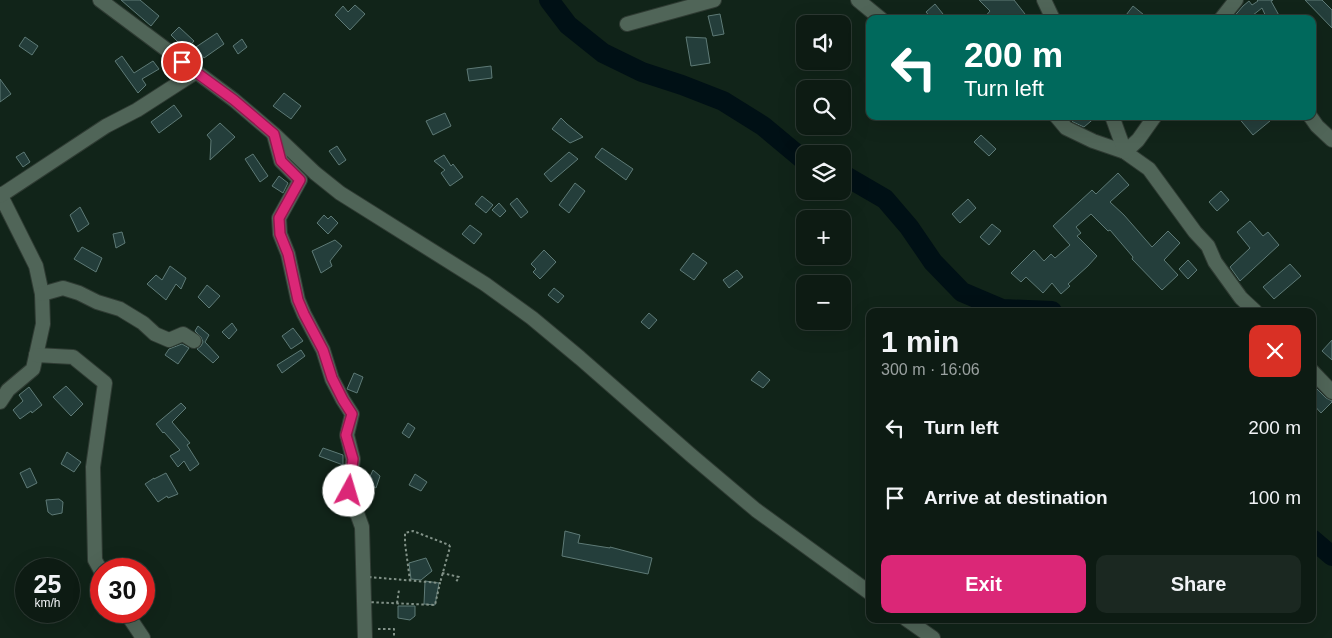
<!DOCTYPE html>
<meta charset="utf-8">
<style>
body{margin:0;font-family:Helvetica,sans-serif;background:#1b2821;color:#f1f3f6;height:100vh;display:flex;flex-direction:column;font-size:19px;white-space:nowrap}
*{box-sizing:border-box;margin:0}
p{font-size:16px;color:#9aa1a0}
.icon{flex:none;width:28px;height:28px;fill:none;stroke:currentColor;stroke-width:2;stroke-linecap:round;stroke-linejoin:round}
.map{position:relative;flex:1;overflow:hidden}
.sheet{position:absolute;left:866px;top:308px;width:450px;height:315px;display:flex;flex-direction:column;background:#0d1b13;border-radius:10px;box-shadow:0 5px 20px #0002,0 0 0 1px #2d3933}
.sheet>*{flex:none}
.banner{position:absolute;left:866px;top:15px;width:450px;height:105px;border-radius:10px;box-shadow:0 5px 20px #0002,0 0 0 1px #2d3933;background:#00695c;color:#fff;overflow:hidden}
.tools{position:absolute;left:796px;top:15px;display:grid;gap:10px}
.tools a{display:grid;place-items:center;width:55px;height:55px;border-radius:10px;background:#0d1b13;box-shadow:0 5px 20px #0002,0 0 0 1px #2d3933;font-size:25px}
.speed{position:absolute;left:15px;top:558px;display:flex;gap:10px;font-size:25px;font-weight:700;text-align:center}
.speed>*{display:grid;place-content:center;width:65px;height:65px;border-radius:50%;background:#0d1b13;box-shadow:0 5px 20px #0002,0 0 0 1px #2d3933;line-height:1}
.speed small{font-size:12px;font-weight:400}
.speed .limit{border:8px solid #d22;background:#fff;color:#111}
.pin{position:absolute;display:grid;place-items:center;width:42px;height:42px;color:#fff;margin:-21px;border:2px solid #fff;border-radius:50%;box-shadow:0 1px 5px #0007}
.me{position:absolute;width:55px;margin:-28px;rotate:6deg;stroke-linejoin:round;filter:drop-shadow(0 0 4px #0008)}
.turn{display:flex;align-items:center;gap:18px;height:105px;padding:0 15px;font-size:22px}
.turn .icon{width:65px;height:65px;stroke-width:2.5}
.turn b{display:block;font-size:35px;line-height:42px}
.round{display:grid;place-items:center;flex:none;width:52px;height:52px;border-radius:10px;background:#1b2821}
.headline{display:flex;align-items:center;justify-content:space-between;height:85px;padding:0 15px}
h1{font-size:30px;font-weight:700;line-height:38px}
.action{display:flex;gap:10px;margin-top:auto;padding:10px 15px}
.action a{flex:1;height:58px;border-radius:10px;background:#db2777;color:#fff;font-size:20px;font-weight:700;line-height:58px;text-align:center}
.action a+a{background:#1b2821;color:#f1f3f6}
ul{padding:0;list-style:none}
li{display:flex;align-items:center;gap:15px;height:70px;padding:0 15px}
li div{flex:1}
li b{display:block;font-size:19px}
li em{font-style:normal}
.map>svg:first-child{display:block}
</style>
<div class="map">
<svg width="1332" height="638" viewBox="0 0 1332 638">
<rect width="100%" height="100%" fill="#112419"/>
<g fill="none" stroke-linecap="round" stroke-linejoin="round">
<g stroke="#001015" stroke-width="20">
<path d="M549,0L568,25L603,53L642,72L682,85L723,101L763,126L805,161"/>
<path d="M842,174L885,199L909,227L933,262L962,292L1002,309L1052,311"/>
<path d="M1312,539L1332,556"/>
</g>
</g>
<g fill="#243e3b" stroke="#5e7a76">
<path d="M121,0H140L159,16L151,26Z"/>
<path d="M979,0H1014L1025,14L1020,19H983L990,11Z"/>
<path d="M1257,0H1273L1271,1L1281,19H1267L1262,8L1248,19H1232L1243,6L1249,1L1252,5L1258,1Z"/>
<path d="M1305,0H1322L1332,10V28Z"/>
<path d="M935,4L947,19H932L926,12Z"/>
<path d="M355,5L365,14L350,30L335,15L343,6L348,12Z"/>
<path d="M1133,6L1149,19H1123Z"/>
<path d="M720,14L724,34L713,36L708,16Z"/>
<path d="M179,27L194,41L186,50L171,35Z"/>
<path d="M217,33L224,44L204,58L196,47Z"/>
<path d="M25,37L38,46L32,55L19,46Z"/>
<path d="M686,37L706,38L710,63L691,66Z"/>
<path d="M242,39L247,47L238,54L233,46Z"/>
<path d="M122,56L134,73L153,61L159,69L142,79L146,85L138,93L115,61Z"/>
<path d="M491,66L492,78L469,81L467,69Z"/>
<path d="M0,79L11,94L0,102Z"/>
<path d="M284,93L301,106L291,119L273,106Z"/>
<path d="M174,105L182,116L159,133L151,122Z"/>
<path d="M445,113L451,126L433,135L426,121Z"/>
<path d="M1068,116H1097L1084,127L1073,122Z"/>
<path d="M1237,116H1276L1253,135Z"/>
<path d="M561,118L567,124L583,137L570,143L552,129Z"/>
<path d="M220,123L235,137L210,160L211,140L207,135Z"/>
<path d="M981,135L996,149L989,156L974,142Z"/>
<path d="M337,146L346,160L339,165L329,151Z"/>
<path d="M602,148L633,169L626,180L595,157Z"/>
<path d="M24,152L30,162L23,167L16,157Z"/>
<path d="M569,152L578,159L551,182L544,174Z"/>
<path d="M253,154L268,176L260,182L245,159Z"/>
<path d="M444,155L451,166L453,164L463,177L450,186L441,173L445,170L434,161Z"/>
<path d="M1118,173L1129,185L1110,202L1124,215L1152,247L1168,231L1180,243L1164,260L1178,275L1162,290L1132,259L1133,257L1110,230L1108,231L1091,214L1076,227L1081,233L1077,236L1097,256L1088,266L1068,284L1070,286L1061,294L1052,283L1043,293L1026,277L1021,282L1011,273L1034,250L1044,261L1051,254L1055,258L1070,245L1053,226L1092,190L1096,194Z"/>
<path d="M279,176L288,183L283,193L272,186Z"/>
<path d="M575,183L585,191L569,213L559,205Z"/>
<path d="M1221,191L1229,200L1217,211L1209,202Z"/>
<path d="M482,196L493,205L486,213L475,204Z"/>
<path d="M517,198L528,212L521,218L510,204Z"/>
<path d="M968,199L976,208L960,223L952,214Z"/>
<path d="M499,203L506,211L500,217L492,210Z"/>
<path d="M80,207L89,224L78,232L70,215Z"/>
<path d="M324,215L328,219L331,216L338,223L328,234L317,223Z"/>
<path d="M1250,221L1263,236L1268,232L1279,245L1240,281L1230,267L1250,248L1237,232Z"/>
<path d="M992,224L1001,231L989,245L980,237Z"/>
<path d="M470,225L482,234L474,244L462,234Z"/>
<path d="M122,232L125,243L116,248L113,234Z"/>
<path d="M335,240L342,246L330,261L332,266L321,273L312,251Z"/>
<path d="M82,247L102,258L96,272L74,259Z"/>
<path d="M544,250L556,262L540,279L533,272L536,269L531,264Z"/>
<path d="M693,253L707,263L694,280L680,270Z"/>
<path d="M1188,260L1197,270L1188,279L1179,269Z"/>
<path d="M1290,264L1301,276L1274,299L1263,287Z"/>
<path d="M170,266L186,278L181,289L176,284L166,300L147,284L156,275L162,280Z"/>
<path d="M737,270L743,277L729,288L723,280Z"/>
<path d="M207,285L220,296L209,308L198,297Z"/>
<path d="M554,288L564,296L558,303L548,295Z"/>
<path d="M649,313L657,320L649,329L641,322Z"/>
<path d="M232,323L237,330L229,339L222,332Z"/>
<path d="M198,326L209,335L205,342L219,357L213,363L197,349L201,346L203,342L201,337L195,331Z"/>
<path d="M293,328L303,341L291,349L282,336Z"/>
<path d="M1332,340V360L1322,351Z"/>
<path d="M182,344L189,348L178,364L165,355L169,349Z"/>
<path d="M301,350L305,356L282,373L277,365Z"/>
<path d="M759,371L770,380L763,388L751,380Z"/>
<path d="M354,373L363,377L357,393L347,389Z"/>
<path d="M66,386L83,404L71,416L53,397Z"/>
<path d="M29,387L42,405L32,413L31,411L20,419L13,410L23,401L19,395Z"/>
<path d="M1317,389L1326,398L1332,401V402L1321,413L1312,403V393Z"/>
<path d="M181,403L186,408L172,422L190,443L187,445L199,464L190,471L184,461L178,467L170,456L180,450L164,432L163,433L156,424Z"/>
<path d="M408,423L415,428L409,438L402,433Z"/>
<path d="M323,448L343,455V465L319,456Z"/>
<path d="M67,452L81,462L74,472L61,464Z"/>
<path d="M30,468L37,483L27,488L20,473Z"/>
<path d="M373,470L380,476L376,488L367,483Z"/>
<path d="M166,473L178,494L168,498L167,496L158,502L145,484L154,478V479Z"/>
<path d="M415,474L427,482L421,491L409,485Z"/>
<path d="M59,499L63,502L62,513L52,515L48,512L46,500Z"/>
<path d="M565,531L580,535L578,543L610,548V547L652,558L648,574L562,556Z"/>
<path d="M426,558L432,571L421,580L411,579L409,563Z"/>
<path d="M425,581L439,583L435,605L424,604Z"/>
<path d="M398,606H415V616L410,620L398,618Z"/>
</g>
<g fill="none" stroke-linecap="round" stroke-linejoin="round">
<defs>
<g id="minor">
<path d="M100,0L234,100L274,134L315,173L340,193L485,284L532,318L580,358L692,456L756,510L870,593"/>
<path d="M858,0L881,19"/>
<path d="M1044,0L1053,19"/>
<path d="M1221,19L1236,0"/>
<path d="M627,24L714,0"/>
<path d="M1056,116L1066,128L1093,141L1125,152L1149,169L1195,232L1208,246L1215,262L1241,298L1255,311"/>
<path d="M1112,116L1125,152L1138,140L1155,116"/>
<path d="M1310,116L1317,126L1332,140"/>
<path d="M274,135L281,161L300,180L279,218L280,234L288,254L298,300L304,314L323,350L332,379L343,400L352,414L347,435L353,459L349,491L362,527L365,638"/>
<path d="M0,194L36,266L42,294L43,324L33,369L8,390L0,402"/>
<path d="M0,196L106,126L137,110L196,72"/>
<path d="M42,294L63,288L79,293L97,302L120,309L143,323L155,334L169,340L183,334L194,341"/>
<path d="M36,355L73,357L105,383L93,467L95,560L101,571"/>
<path d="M1312,371L1332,392"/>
<path d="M125,611L143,638"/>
<path d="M906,619L933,638"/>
</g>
</defs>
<use href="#minor" stroke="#2f3b33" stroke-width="16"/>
<g stroke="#829288" stroke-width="2" stroke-dasharray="2.5 2.5" stroke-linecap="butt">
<path d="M442,573L459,577L456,582"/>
<path d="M369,577L440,583L435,605L367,602Z"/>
<path d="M410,581L405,543V533L413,531L449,545L450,547L440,583"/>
<path d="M397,603L399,590"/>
<path d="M378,629H394V638"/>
</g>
<use href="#minor" stroke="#506558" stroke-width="14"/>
</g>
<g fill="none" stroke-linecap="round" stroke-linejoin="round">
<defs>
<path id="route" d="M182,62L234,100L274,134L281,161L300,180L279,218L280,234L288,254L298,300L304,314L323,350L332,378L343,400L352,414L346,435L353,459L349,491"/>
</defs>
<use href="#route" stroke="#8e194d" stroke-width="12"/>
<use href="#route" stroke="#db2777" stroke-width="9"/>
</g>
</svg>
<div class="tools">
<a><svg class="icon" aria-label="sound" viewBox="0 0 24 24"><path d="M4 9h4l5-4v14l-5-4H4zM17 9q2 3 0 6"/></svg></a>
<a><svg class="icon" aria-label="search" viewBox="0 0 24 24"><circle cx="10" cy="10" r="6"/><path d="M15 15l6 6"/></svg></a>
<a><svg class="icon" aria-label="layers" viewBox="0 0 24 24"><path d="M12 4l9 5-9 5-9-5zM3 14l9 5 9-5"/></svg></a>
<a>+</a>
<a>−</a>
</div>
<div class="speed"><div>25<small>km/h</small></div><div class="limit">30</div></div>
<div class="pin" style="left:182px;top:62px;background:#d93025"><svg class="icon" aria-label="arrive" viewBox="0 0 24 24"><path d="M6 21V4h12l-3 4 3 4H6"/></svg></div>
<svg class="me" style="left:349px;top:491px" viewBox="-20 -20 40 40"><circle r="19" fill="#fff"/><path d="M0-13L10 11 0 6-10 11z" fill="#db2777"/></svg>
<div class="banner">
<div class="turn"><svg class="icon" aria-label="left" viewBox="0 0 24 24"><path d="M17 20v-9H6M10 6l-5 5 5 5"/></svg><div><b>200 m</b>Turn left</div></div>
</div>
<section class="sheet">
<div class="headline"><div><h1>1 min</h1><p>300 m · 16:06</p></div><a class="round" style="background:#d93025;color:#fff"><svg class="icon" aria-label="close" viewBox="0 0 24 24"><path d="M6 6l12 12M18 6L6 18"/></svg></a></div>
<ul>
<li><svg class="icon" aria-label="left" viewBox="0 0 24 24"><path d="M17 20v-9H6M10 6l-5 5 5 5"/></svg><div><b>Turn left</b></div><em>200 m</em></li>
<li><svg class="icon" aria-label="arrive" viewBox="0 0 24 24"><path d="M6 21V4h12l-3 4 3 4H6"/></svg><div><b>Arrive at destination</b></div><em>100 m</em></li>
</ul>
<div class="action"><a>Exit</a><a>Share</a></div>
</section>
</div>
